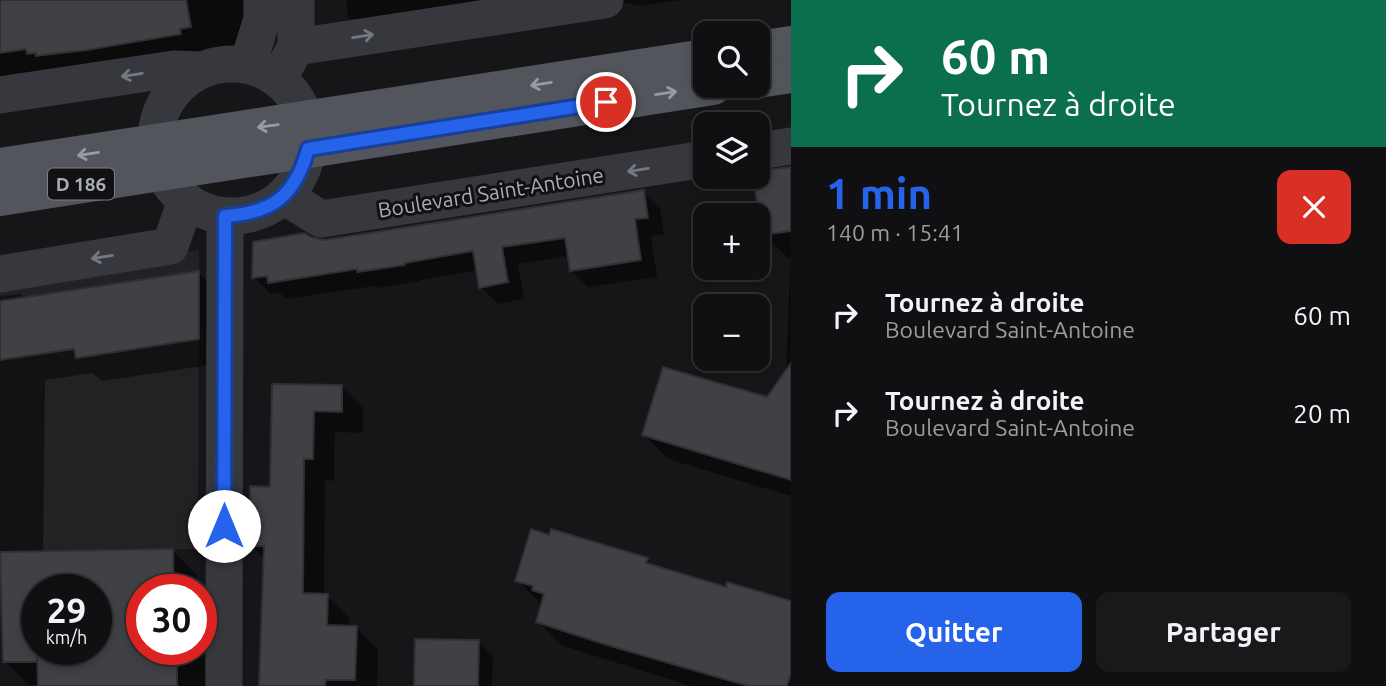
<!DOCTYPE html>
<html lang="fr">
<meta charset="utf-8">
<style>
body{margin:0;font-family:Ubuntu,sans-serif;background:#19191b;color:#f1f3f6;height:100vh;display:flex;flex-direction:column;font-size:26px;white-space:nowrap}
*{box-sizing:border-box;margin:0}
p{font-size:23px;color:#9c9d9f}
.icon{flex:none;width:38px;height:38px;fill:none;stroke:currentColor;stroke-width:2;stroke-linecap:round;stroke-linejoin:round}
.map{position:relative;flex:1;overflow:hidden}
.sheet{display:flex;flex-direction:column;background:#101012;width:595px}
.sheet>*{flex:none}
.banner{background:#0b6e4f;color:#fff;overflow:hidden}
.tools{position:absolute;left:693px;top:21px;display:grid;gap:14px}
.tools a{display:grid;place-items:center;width:77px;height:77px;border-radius:14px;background:#101012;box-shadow:0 4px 10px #0003,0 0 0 2px #303032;font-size:35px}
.speed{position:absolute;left:21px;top:574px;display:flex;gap:14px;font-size:35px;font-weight:700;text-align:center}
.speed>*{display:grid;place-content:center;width:91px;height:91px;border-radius:50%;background:#101012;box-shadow:0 4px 10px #0003,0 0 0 2px #303032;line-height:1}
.speed small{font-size:18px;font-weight:400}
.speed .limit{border:10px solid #d22;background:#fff;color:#111}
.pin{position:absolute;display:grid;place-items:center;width:60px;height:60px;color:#fff;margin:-30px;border:4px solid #fff;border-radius:50%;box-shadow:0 2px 7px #0007}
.me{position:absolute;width:77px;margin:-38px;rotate:0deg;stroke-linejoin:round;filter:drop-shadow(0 0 5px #0008)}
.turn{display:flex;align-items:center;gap:24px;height:147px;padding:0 35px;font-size:32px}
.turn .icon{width:91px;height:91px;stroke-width:2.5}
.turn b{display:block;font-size:49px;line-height:60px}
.round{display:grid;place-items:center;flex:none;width:74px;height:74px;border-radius:14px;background:#19191b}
.head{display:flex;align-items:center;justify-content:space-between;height:119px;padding:0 35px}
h1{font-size:42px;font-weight:700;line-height:52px;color:#2563eb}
.primary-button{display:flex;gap:14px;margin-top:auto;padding:14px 35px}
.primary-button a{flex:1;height:80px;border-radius:14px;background:#2563eb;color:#fff;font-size:28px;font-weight:700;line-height:80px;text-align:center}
.primary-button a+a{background:#19191b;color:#f1f3f6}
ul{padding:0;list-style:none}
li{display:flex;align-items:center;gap:21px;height:98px;padding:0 35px}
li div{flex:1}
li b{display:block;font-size:26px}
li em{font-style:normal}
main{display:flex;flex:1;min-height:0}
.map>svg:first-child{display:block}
</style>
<main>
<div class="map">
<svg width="791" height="686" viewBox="0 0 791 686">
<rect width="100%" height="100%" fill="#161618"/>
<path fill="#222225" d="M199,250L198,549L0,552V281Z"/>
<g fill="#0007" fill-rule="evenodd">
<path d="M0,0H275L242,49L218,52L219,55L207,57L0,85Z"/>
<path d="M346,0H681L641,6L628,3L373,42L348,17Z"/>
<path d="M791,169V258H788L764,234L755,177H758V173Z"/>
<path d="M643,192L660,209L664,234L651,236L657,277L588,287L571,270L569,256L518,264L524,299L498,304L481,287L478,270L421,280V281L376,288L374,286L286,299L280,293L271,294L254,277L324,242Z"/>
<path d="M790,267H791V496L668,459L644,434L768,399L786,374Z"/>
<path d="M199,273L223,297V363L102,381L93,373L45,380L43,553L172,550L197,575V590H142V649H201V608L203,610L205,686L29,685L5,661L4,597L0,594V296L21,294L26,299ZM37,590H96V649H37Z"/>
<path d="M274,386H341L363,408V433L335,432L334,481L325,480L324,595L327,596L349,617V628H356L378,650L377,686H261L265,559L251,546L272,489Z"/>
<path d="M647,560L654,567L727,589L791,603V686H691L563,646L538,622L543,606L517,580Z"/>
<path d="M478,642L493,656L492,686H416Z"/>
</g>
<g fill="#404145" stroke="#303034" stroke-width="2" fill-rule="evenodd">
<path d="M0,0H186L191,27L180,29L181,34L87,50L36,56V53L27,54L26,49L0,53Z"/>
<path d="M791,167V231L762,235L753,177H758V171Z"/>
<path d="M644,190L648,218L635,219L641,260L570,271L565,238L502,247L508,282L479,288L473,251L405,263V265L357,272V269L268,283L267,276L252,278L253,242L304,233L311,237L324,240Z"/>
<path d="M199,271V339L76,358L74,349L0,360V301Z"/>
<path d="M791,363V480L642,435L663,367L767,397Z"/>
<path d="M272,384L342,385V412L314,411L313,459H304L303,593L328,594L327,625L357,626L355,680H326L325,686H259L264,546H250V486L270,487Z"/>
<path d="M531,529L549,535L551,529L648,558L646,563L726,587L727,582L791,601V674L787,686H748L607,645L536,622L544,594L532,590L533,586L515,581Z"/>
<path d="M173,549L174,590H142V649H177V686H38L37,651V662H3L0,552ZM37,590H96V649H37Z"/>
<path d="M415,639L479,640L478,686H414Z"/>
</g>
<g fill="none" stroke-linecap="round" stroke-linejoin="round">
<g stroke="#37383d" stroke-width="37">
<path d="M296,47L605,0"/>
<circle cx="232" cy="140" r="76"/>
<path d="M248,64L262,19V0"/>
<path d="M284,68L296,47V0"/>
<path d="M0,95L174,69L200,70"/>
<path d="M758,151L791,146"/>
<path d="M284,196L321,219L705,159"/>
<path d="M0,274L170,246L186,201"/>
<path d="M224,686L225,216"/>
</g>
<g stroke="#53555c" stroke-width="38">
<path d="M758,50L791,45"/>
<path d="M758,79L791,74"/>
<path d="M0,167L705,58"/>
<path d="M0,197L713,86"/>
</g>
</g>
<defs><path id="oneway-shaft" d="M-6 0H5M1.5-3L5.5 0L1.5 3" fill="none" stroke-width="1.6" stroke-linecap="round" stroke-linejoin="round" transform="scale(1.75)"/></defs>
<g stroke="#757881">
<use href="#oneway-shaft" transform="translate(363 36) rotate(-9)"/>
<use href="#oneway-shaft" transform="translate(132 75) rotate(171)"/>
<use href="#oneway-shaft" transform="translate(638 170) rotate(171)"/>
<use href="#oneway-shaft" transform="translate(102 257) rotate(171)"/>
</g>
<g stroke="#979ba6">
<use href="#oneway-shaft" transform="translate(541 84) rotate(171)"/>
<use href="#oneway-shaft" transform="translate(666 93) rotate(-9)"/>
<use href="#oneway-shaft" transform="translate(268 126) rotate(172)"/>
<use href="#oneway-shaft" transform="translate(88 154) rotate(171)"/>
</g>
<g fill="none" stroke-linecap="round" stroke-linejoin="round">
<defs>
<path id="route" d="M224,526L225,216C273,213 295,196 308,149L606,102"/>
</defs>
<use href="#route" stroke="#184099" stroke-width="18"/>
<use href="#route" stroke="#2563eb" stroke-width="12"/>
</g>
<g text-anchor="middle" stroke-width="6" stroke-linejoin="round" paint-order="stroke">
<rect fill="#111113" stroke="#7b7e86" stroke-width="2" x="48" y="168.5" width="66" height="31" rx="5"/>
<g font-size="19" font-weight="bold" fill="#a8adb8">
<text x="81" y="191">D 186</text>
</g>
<g font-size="21" fill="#a8adb8" stroke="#111113">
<text transform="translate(491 193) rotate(-9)" y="7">Boulevard Saint-Antoine</text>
</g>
</g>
</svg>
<div class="tools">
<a><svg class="icon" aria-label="search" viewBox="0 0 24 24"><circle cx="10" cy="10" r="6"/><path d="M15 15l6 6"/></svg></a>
<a><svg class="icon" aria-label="layers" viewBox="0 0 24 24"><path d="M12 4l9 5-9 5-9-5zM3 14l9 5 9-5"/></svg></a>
<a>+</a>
<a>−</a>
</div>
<div class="speed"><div>29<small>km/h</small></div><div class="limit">30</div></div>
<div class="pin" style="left:606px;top:102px;background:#d93025"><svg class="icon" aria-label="arrive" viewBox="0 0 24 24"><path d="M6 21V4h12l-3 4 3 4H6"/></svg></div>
<svg class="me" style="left:224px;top:526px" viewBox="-20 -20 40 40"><circle r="19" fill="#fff"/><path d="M0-13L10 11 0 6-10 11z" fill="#2563eb"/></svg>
</div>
<section class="sheet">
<div class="banner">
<div class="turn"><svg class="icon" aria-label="right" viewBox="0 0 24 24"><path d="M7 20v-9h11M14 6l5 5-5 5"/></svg><div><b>60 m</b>Tournez à droite</div></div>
</div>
<div class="head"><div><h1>1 min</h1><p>140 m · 15:41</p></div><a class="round" style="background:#d93025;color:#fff"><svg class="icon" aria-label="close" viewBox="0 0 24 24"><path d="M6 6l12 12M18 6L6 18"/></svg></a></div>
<ul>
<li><svg class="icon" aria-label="right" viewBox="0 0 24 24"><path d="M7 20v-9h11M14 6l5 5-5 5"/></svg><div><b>Tournez à droite</b><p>Boulevard Saint-Antoine</p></div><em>60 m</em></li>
<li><svg class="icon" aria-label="right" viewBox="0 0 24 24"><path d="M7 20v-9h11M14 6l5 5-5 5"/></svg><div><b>Tournez à droite</b><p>Boulevard Saint-Antoine</p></div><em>20 m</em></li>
</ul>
<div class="primary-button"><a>Quitter</a><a>Partager</a></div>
</section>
</main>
